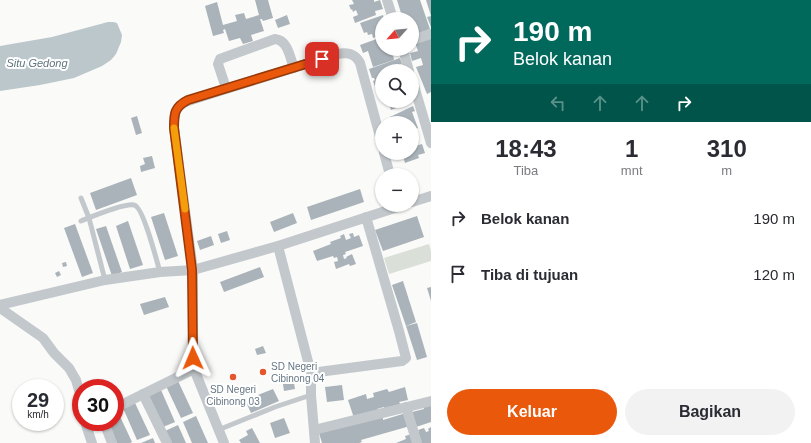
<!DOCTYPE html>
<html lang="id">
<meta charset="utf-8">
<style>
body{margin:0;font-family:Helvetica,sans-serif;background:#f2f2f3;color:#2b2b33;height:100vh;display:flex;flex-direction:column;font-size:15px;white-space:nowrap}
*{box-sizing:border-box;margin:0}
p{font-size:13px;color:#7c7c81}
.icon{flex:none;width:22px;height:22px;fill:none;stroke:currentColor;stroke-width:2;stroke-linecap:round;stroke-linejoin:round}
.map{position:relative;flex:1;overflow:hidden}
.panel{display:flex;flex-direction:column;background:#fff;width:380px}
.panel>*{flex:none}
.banner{background:#00695c;color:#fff;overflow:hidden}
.needle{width:26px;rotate:243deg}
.tools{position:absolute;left:375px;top:12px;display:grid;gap:8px}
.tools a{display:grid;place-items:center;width:44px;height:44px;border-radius:50%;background:#fff;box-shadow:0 1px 3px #0004;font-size:20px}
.speed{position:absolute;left:12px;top:379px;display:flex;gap:8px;font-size:20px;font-weight:700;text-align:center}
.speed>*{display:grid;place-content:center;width:52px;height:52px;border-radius:50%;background:#fff;box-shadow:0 1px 3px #0004;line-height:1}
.speed small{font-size:10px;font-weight:400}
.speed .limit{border:6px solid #d22;background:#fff;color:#111}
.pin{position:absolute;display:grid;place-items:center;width:34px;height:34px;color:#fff;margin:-17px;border-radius:8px;box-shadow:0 2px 6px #0006}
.me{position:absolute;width:44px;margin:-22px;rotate:359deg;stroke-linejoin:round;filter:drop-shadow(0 0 3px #0008)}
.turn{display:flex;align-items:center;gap:14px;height:84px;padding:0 16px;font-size:18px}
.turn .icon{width:52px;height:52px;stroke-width:2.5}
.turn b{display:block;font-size:28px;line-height:34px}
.lanes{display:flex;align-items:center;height:38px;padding:0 16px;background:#0003;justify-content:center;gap:20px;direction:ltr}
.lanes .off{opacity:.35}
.eta{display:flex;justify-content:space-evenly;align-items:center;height:68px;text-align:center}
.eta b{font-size:24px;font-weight:600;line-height:28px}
.action{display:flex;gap:8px;margin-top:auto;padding:8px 16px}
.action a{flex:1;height:46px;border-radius:24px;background:#ea580c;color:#fff;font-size:16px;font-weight:600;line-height:46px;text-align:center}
.action a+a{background:#f2f2f3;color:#2b2b33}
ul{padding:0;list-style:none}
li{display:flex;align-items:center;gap:12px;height:56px;padding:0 16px}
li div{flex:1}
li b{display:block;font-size:15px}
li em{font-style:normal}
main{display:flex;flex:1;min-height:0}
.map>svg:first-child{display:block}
</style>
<main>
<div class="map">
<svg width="431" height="443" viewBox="0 0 431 443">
<rect width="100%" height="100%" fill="#fafaf8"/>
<path fill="#dadfd7" d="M429,244L431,251V261L389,274L384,258Z"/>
<path fill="#bbc7cb" d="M108,22H113L117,23L122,35L121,42L116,54L111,60L102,66L74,78L40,85L0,91V46L52,37Z"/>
<g fill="#aab3b9">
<path d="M255,0H268L273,18L263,21L262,19H260L264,31L251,35L253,41L243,44L240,38L229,41L225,29L223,30L224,33L213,36L205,6L217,2L223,25L237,21L235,15L244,13L246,19L259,15Z"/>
<path d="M352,0H374V2L380,0L383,9L375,11L376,15L355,23L353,17L358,15L356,10L353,12L352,9L351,10L349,5L354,4Z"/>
<path d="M397,0H420L430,29L414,35L412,32V19H400L399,14L401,13Z"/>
<path d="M426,0H431V27L427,17L431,16Z"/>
<path d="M287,15L290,24L278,28L275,20Z"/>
<path d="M383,15L384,19H382V35L373,38L372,34L368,35L367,32L364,33L360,23Z"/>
<path d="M382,37V49H394L395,54L393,55L394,60L373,67L368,51L363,53L360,45Z"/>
<path d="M431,37V92L427,94L416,67L423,65L421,58L412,61L410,53L418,51L415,43Z"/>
<path d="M400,58L402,64L397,66L399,71H382V91L377,92L373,81L375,80L374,78H372L369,69Z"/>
<path d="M384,101H409L410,103L391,110L389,103L385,104Z"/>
<path d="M413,106L415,111L412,112L418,128L412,130V123H392L390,117Z"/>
<path d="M137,116L142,133L136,135L131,118Z"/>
<path d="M422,144L425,153L418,155L419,158L405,163L402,153H412V147Z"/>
<path d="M152,156L155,168L141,172L140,166L145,164L143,158Z"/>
<path d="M131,178L137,195L96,210L90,193Z"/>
<path d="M360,189L364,202L311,220L307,207Z"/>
<path d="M164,213L178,256L165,260L151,217Z"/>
<path d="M293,213L297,223L274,232L270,222Z"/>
<path d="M417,216L424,237L383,251L375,230Z"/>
<path d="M128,221L143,265L130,269L116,226Z"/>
<path d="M75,224L93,273L82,277L64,228Z"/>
<path d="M106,226L122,272L112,276L96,229Z"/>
<path d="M227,231L230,240L221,243L218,234Z"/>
<path d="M353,233L354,237L359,235L363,246L345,252L346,254L343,255L344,259L347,258L346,257L352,254L356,264L350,266L349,264L336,269L334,262L338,261L337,257L334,258L333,256L317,261L313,251L331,244L330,242L341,238L340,236L344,234L346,240L351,238L349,234Z"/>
<path d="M211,236L214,245L200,250L197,241Z"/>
<path d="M66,262L67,266L63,267L62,263Z"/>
<path d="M260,267L264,277L224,292L220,282Z"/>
<path d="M59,271L61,275L57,277L55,273Z"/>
<path d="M403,281L416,322L406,326L392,285Z"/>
<path d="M431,287V301L427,288Z"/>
<path d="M165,297L169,307L144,315L140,304Z"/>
<path d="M417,323L427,357L417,360L406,326Z"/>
<path d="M263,346L266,353L257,355L255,349Z"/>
<path d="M293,377L295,389L284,391L282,378Z"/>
<path d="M178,381L193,413L181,418L166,386Z"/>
<path d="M342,385L344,400L327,402L325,387Z"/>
<path d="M405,387L408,400L399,402L401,405L385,410L384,407L377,409L378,411L354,418L348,400L366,394L367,399L374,397L373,393L387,389L389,392Z"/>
<path d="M273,389L279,401L251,413L245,400Z"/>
<path d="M161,390L175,422L163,427L148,395Z"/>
<path d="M135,403L150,435L137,440L123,408Z"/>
<path d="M431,403V422L413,428L408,413L424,409L423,405Z"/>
<path d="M117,410L132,442L130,443H117L107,422H115V411Z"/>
<path d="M406,413L410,426L361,440L362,442L359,443H322L319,433L383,416V420Z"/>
<path d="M196,416L208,443H192L183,422Z"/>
<path d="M284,418L290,433L275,438L270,423Z"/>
<path d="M178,425L186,443H171L165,431Z"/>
<path d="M431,427V443H418L415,434L419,432L418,430L424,428L426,432L429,431L428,429Z"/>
<path d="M252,428L260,443H241L239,440L248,435L246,431Z"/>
<path d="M412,434L415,443H396L406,439L405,436Z"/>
<path d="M153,438L155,443H141Z"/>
</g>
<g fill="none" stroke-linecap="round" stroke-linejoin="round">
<g stroke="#c3c8cc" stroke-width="5">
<path d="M81,198L89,218L105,280"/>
<path d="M81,221C91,217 124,203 134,205C143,206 157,262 160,272"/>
<path d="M218,430L275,407L311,395"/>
</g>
<g stroke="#c3c8cc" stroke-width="10">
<path d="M387,0L393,19"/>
<path d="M412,40L431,34"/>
<path d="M403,49L409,71"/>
<path d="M412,79L431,143"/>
<path d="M226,88L218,64L220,59L275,39C288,40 290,58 294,68"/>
<path d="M384,153L390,175"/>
<path d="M412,202L431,196"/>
<path d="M278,246L311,373V395L315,443"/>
<path d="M0,305L105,280L160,272L193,270L278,246L404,205"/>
<path d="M0,308L43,338L54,353L69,368L76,380L81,397"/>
<path d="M311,373L402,361L406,358L399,331L366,217"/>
<path d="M143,394L167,443"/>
<path d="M406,407L417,443"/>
<path d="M115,408L194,369"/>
<path d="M85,422L92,443"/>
<path d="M104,422L112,443"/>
<path d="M314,430L431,401"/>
<path d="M224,443L194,369L193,347V270L174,128C174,114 174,107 188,101L337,54C347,52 355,53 360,63L382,144"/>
</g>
</g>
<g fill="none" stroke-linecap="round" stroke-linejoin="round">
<defs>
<path id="route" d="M193,358L192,270L174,128C174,114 174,107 188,100L322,59"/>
</defs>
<use href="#route" stroke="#983908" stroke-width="10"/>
<use href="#route" stroke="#ea580c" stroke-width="7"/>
<path stroke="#f59e0b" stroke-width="7" d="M174,128L185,209"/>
</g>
<g fill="#e4572e" stroke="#fff" stroke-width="1.5">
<circle cx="263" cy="372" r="4"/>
<circle cx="233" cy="377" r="4"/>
</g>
<g text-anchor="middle" stroke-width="4" stroke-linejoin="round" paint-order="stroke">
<g font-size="10" fill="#657683" stroke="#fff" text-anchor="start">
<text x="271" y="370">SD Negeri<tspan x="271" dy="12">Cibinong 04</tspan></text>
<text x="233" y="393" text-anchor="middle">SD Negeri<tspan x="233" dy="12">Cibinong 03</tspan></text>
</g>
<g font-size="11" font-style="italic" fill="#60757c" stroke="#fff">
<text x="37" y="67">Situ Gedong</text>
</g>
</g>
</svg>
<div class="tools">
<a><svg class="needle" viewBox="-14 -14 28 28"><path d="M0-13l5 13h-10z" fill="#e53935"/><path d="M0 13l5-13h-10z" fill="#7c7c81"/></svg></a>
<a><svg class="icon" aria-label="search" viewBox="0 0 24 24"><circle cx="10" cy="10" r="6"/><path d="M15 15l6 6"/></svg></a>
<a>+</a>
<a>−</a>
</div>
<div class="speed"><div>29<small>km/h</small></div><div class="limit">30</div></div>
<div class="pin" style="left:322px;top:59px;background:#d93025"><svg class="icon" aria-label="arrive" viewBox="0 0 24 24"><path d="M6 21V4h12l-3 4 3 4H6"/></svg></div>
<svg class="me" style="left:193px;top:358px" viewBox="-20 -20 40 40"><path d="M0-17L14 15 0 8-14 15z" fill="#ea580c" stroke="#fff" stroke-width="4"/></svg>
</div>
<section class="panel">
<div class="banner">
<div class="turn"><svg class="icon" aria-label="right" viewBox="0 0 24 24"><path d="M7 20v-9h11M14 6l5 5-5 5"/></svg><div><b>190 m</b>Belok kanan</div></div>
<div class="lanes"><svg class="icon off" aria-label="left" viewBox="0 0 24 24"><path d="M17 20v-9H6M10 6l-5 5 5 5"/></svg><svg class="icon off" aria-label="ahead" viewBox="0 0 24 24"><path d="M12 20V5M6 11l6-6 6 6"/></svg><svg class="icon off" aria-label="ahead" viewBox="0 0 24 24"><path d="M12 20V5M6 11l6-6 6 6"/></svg><svg class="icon" aria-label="right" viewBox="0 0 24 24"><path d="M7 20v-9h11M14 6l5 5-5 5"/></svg></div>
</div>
<div class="eta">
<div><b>18:43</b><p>Tiba</p></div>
<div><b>1</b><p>mnt</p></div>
<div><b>310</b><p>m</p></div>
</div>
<ul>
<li><svg class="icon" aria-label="right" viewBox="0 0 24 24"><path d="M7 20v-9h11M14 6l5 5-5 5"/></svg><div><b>Belok kanan</b></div><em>190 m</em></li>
<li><svg class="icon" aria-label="arrive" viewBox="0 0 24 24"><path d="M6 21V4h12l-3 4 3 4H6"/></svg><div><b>Tiba di tujuan</b></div><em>120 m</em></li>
</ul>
<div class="action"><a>Keluar</a><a>Bagikan</a></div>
</section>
</main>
